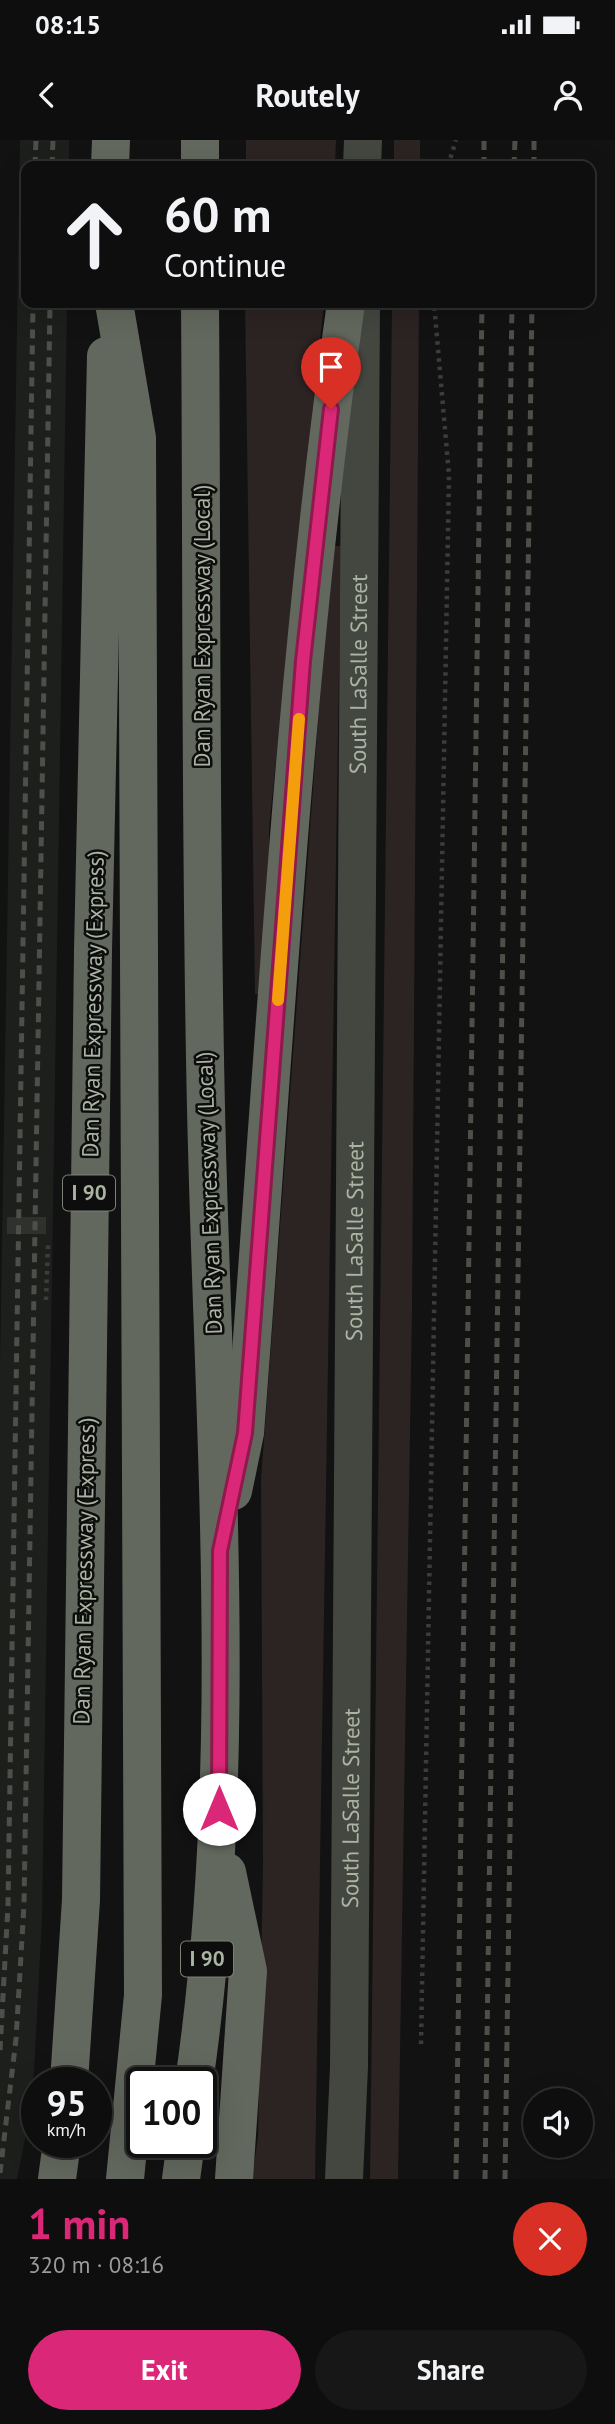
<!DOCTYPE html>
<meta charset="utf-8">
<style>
body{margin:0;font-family:"PT Sans",sans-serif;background:#161716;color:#f1f3f6;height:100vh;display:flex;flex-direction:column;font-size:26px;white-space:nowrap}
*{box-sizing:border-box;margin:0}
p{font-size:23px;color:#9a9c9d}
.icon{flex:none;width:38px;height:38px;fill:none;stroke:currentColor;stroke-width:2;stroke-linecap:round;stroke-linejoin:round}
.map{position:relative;height:2039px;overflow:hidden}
.side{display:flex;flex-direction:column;background:#0d0e0d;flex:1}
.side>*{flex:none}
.guide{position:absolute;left:21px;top:21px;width:574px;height:147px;border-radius:14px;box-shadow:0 7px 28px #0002,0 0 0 2px #2d2e2e;background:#0d0e0d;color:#f1f3f6;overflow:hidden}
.buttons{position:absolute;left:523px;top:1948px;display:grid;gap:14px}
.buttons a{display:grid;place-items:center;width:70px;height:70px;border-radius:50%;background:#0d0e0d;box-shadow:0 7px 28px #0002,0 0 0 2px #2d2e2e;font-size:35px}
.speed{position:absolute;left:21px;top:1927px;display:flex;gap:14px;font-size:35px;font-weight:700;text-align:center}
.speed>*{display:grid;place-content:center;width:91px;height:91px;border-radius:50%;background:#0d0e0d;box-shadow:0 7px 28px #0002,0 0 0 2px #2d2e2e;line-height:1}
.speed small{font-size:18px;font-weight:400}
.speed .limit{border:4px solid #111;border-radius:10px;background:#fff;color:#111}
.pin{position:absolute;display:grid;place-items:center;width:60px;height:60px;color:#fff;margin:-72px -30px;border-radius:50% 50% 50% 0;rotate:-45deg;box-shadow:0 0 7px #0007}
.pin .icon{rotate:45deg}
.me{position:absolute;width:77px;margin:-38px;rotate:0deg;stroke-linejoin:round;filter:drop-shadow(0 0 5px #0008)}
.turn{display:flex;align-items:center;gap:24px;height:147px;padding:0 28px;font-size:32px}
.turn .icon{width:91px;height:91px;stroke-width:2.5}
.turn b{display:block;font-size:49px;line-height:60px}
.round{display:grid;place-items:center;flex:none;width:74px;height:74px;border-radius:37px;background:#161716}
.summary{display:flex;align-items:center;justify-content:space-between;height:119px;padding:0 28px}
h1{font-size:42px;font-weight:700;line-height:52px;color:#db2777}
.cta{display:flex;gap:14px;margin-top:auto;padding:14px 28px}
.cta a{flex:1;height:80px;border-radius:42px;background:#db2777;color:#fff;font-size:28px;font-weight:700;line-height:80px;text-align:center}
.cta a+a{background:#161716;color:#f1f3f6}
.status{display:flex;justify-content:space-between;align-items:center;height:49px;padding:0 35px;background:#0d0e0d;direction:ltr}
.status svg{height:19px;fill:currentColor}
header{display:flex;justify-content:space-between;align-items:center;height:91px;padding:0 28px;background:#0d0e0d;font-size:32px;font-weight:700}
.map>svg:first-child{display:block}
</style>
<div class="status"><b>08:15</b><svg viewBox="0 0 49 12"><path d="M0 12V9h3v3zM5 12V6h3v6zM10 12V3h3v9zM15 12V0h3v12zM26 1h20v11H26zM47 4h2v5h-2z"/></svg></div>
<header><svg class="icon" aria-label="back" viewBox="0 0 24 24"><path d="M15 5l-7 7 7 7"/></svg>Routely<svg class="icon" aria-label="person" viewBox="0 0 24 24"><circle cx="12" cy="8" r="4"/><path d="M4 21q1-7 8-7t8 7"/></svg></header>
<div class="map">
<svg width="615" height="2039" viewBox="0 0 615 2039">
<rect width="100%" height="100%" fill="#111211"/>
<path fill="#1d1f1d" d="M20,0H69V26H26V163H67L42,1778L34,1932L27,1989L17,2039H0V1227Z"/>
<g fill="#2c2323">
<path d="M246,0H336L335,26H246Z"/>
<rect x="394" y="0" width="26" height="26"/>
<path d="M245,163H324L269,688V770L263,854H255Z"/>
<path d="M392,163H419L412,1170L398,2039H370Z"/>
<path d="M334,406H341L315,2039H252L258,1997L263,1725L261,1339L322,529Z"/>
</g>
<rect fill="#2f312e" x="7" y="1077" width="39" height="17"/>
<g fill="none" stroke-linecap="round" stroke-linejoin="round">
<g stroke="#3b3e38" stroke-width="4.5" stroke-dasharray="3.5 5" stroke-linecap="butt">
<path d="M448,26L456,0"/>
<path d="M46,1160L48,1104"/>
<path d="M421,1904L449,335L434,163"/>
</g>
<g stroke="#434740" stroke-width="38">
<path d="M362,26L363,0"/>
<path id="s1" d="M344,2039L349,1927L361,163"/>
</g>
<g stroke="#63685e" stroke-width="38">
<path d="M110,26L111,0"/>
<path d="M200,26V0"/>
<path d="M114,163L137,298L143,1855L125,2039"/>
<path d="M233,1351L245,1293C274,916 293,537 346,163"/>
<path d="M227,1732L248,1831L234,2039"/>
<path d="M69,1942L81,1760L93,811L106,216"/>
<path d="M194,1942C241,1619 213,1293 206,968C200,700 202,431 200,163"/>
<path d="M57,2039L62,2002"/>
<path d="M181,2039L186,2002"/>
</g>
<g stroke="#4c5049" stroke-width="5" stroke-dasharray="9 7" stroke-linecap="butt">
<path d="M35,26L36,0"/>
<path d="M52,26L53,0"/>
<path d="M484,26V0"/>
<path d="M514,26L515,0"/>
<path d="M534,26V0"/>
<path d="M0,1910L8,1766L33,163"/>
<path d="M0,2033L16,1899L24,1765L50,163"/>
<path d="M456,2039L482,163"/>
<path d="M485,2039L512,163"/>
<path d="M505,2039L532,163"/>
</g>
</g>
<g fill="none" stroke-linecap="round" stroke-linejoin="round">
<defs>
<path id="route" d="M219,1669L220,1411L245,1293L303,521L331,269"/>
</defs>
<use href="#route" stroke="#8e194d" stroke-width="18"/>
<use href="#route" stroke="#db2777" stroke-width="12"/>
<path stroke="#f59e0b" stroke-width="12" d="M278,860L299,579"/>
</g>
<g text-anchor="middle" stroke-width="5" stroke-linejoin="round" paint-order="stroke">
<g fill="#0c0d0c" stroke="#7b8175" stroke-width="2">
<rect x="63" y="1035.5" width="52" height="35" rx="5"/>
<rect x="181" y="1801.5" width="52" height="35" rx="5"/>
</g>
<g font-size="21" font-weight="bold" fill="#abb3a2">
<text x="89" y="1060">I 90</text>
<text x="207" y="1826">I 90</text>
</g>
<g font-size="23" fill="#abb3a2" stroke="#0c0d0c">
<text transform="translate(202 486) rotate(-90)" y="8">Dan Ryan Expressway (Local)</text>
<text dy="8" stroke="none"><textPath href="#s1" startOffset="1505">South LaSalle Street</textPath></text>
<text transform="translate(93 864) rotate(-89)" y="8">Dan Ryan Expressway (Express)</text>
<text transform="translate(209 1053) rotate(-92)" y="8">Dan Ryan Expressway (Local)</text>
<text dy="8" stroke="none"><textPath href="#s1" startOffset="938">South LaSalle Street</textPath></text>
<text transform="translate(84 1431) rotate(-89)" y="8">Dan Ryan Expressway (Express)</text>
<text dy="8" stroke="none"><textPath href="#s1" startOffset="371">South LaSalle Street</textPath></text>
</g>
</g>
</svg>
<div class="buttons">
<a><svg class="icon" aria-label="sound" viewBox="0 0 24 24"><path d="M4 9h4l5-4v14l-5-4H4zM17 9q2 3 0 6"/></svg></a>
</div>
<div class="speed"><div>95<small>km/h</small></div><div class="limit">100</div></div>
<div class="pin" style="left:331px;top:269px;background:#d93025"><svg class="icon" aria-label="arrive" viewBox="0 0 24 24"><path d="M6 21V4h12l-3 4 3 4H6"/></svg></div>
<svg class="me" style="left:219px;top:1669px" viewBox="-20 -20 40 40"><circle r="19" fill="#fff"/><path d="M0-13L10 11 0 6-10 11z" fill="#db2777"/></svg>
<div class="guide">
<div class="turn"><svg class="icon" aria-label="ahead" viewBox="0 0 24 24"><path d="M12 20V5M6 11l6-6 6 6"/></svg><div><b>60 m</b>Continue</div></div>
</div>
</div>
<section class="side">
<div class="summary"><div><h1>1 min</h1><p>320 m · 08:16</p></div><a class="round" style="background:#d93025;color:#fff"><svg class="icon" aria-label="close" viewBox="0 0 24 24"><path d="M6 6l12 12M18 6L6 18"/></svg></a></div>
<div class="cta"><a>Exit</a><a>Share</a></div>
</section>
